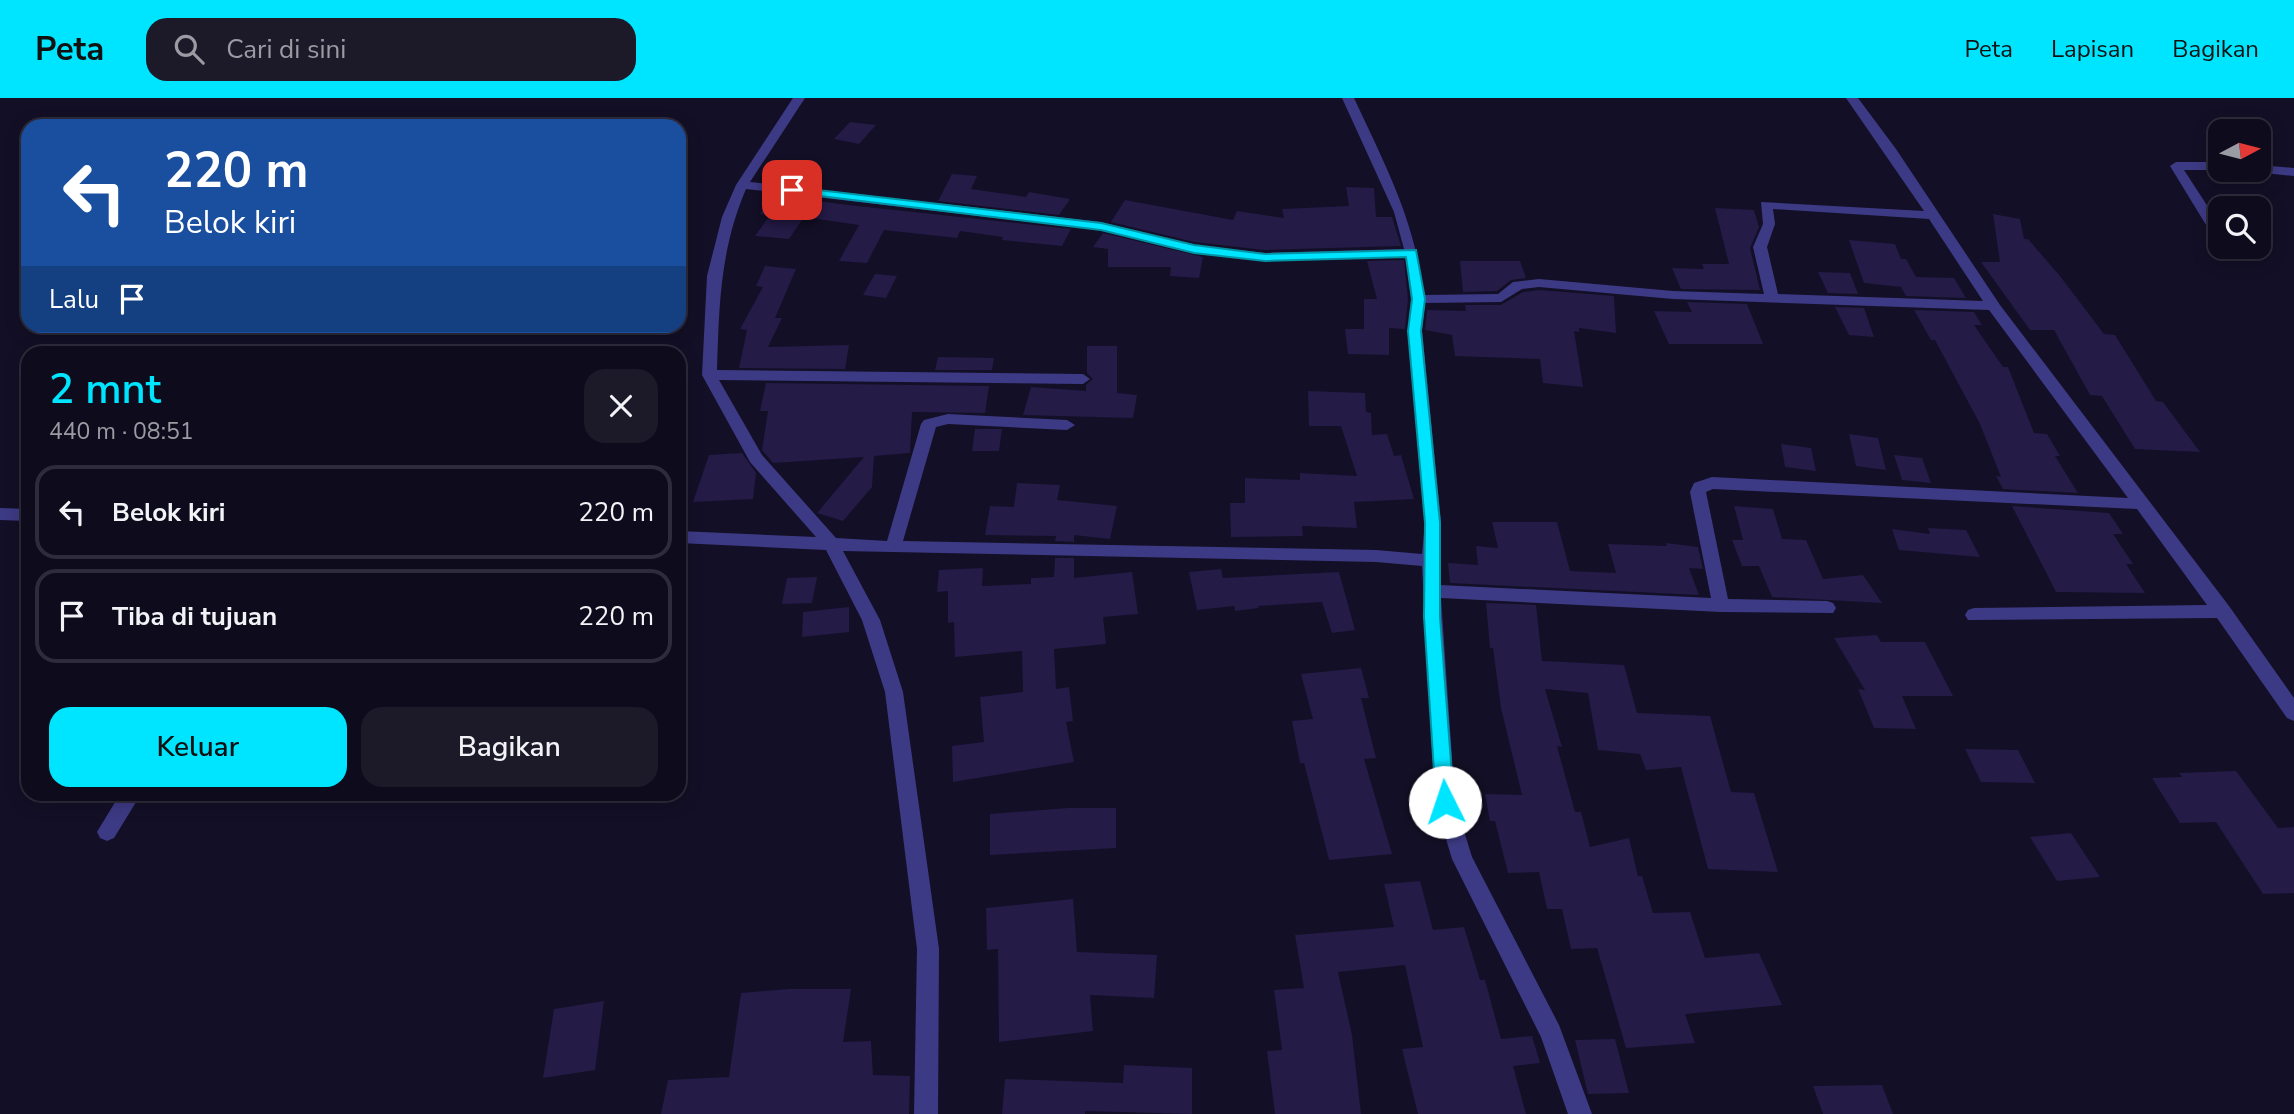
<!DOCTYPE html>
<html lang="id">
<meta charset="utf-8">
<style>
body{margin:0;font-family:"Nunito Sans",sans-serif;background:#1c1929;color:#f1f3f6;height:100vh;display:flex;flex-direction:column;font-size:26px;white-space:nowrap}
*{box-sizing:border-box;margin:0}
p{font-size:23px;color:#9b9ba3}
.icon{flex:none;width:38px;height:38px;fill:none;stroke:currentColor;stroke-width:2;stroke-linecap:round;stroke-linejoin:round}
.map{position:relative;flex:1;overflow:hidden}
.sheet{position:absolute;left:21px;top:248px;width:665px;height:455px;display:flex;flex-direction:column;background:#0e0b1c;border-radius:21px;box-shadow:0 4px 18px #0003,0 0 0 2px #2e2b3b}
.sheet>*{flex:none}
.hud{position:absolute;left:21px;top:21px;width:665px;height:214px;border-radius:21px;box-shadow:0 4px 18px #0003,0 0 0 2px #2e2b3b;background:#1a4fa0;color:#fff;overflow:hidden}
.needle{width:46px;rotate:83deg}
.tools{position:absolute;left:2208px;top:21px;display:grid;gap:14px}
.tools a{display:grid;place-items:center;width:63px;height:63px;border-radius:14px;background:#0e0b1c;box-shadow:0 4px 18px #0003,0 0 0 2px #2e2b3b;font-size:35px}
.pin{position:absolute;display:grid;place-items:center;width:60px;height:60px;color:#fff;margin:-30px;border-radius:14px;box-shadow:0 4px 10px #0006}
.me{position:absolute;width:77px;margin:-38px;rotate:356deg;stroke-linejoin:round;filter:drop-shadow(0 0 5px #0008)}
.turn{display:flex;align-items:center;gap:24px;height:147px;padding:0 28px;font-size:32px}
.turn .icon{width:91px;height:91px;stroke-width:2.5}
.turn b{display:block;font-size:49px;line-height:60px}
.then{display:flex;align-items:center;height:66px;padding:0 28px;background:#0003;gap:14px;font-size:26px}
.round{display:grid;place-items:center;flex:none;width:74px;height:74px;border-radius:21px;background:#1c1929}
.headline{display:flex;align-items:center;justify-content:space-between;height:119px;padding:0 28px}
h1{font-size:42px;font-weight:600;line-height:52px;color:#00e5ff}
.cta{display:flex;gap:14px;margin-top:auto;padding:14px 28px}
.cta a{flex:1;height:80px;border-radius:21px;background:#00e5ff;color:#111;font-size:28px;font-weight:600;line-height:80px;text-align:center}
.cta a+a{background:#1c1929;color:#f1f3f6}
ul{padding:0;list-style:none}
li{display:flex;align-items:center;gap:21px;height:94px;margin:0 14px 10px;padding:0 14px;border:4px solid #2e2b3b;border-radius:21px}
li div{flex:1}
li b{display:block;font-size:26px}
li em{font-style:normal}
header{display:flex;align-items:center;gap:42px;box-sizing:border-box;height:98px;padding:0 35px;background:#00e5ff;color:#111}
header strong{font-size:33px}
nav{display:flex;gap:38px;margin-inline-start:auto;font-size:24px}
.search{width:490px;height:63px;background:#1c1929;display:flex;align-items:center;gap:18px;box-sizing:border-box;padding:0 24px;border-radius:21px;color:#9b9ba3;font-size:26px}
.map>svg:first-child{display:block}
</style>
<header>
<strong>Peta</strong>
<div class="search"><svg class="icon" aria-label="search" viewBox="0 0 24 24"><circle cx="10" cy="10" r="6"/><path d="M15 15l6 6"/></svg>Cari di sini</div>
<nav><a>Peta</a><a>Lapisan</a><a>Bagikan</a></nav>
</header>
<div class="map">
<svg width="2294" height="1016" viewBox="0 0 2294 1016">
<rect width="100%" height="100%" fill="#130f26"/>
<g fill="#241b47">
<path d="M850,24L876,27L859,46L834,41Z"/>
<path d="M952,76L977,78L971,91L1026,99L1029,94L1070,101L1059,117L938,103Z"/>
<path d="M1346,89L1374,90L1376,119H1392L1401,148L1264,152L1194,144L1111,124L1125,102L1233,122L1237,113L1284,120L1282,111L1349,108Z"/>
<path d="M773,97L848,107L1071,131L1062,148L1002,142L1003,139L960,133L957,140L884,132L867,165L839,163L859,127L804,119L789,141L755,138L770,117L760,116Z"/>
<path d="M1715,110L1754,112L1759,129L1750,150L1760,192L1681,191L1672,170L1704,171L1702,166H1729Z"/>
<path d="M1993,116L2020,121L2024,141H2028L2060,178L2104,236L2115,237L2156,303L2163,304L2200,354L2135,351L2102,298L2090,297L2054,232H2030L1981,164H2000Z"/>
<path d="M1103,135L1203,159L1199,180L1170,178L1171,169H1108V151L1093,149Z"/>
<path d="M1849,142L1895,146L1901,161H1906L1916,179L1954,180L1966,200L1906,198L1901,189L1864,185Z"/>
<path d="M1404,162L1408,201L1405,231L1389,230V257L1348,256L1345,231H1364V201H1377L1367,163Z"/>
<path d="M1460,163H1520L1526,180L1511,182L1497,193L1463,194Z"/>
<path d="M765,168L796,171L775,220H782L768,249L849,247L845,271L739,270L747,232L740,231L763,189L756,188Z"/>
<path d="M1818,174L1850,175L1858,196L1828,195Z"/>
<path d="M875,176L897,178L886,200L863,197Z"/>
<path d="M1539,192L1614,198L1616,235L1579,230V234L1574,233L1583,289L1543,285L1540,261L1455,258L1452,237L1425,232L1427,212L1466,213L1465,207H1501L1523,194Z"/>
<path d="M1687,204L1747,206L1763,246H1669L1654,213L1692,214Z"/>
<path d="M1835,209L1864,210L1874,239L1849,237Z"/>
<path d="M1914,212L1974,214L1982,227H1974L2003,269H2008L2034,335L2047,336L2060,358H2055L2078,395L2003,391L1996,378L2001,379L1980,326L1935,242H1931Z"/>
<path d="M1087,248H1117V295L1137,297L1133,320L1023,317L1031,289L1086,293V287L1093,281L1087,275Z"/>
<path d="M938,259L994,260L992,272H935Z"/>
<path d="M766,285L989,288L985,315L912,314L910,355L874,358L872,389L843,423L817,415L864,359L773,365L762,352L768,313H760Z"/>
<path d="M1308,293L1365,295L1366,314L1371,315L1372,337L1387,336L1394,358L1401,357L1414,401L1354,404L1357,430L1302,428L1303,438L1231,439L1230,405H1245V380L1300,382V375L1357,378L1341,328H1309Z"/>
<path d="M975,331H1002L999,353H972Z"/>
<path d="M1849,336L1878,340L1886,372L1856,368Z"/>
<path d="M1781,346L1811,350L1816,373L1785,369Z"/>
<path d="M742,355L756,375L753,401L693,404L709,357Z"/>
<path d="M1894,357L1922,360L1931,385L1902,382Z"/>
<path d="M1017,385L1060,387L1057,402L1117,408L1110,441L1074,437V444L1055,443L1056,438L985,437L990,408L1014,409Z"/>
<path d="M1734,408L1773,411L1782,441L1806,442L1823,481L1863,477L1882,505L1772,499L1759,468H1742L1732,442H1743Z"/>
<path d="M2012,408L2109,415L2123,436H2113L2133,466H2126L2145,495L2056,494Z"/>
<path d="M1492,424H1557L1570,473L1616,475L1608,446L1667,448L1666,445L1698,449L1703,471L1689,470L1699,497L1450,485L1448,465L1478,467L1476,448L1498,450Z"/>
<path d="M1928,430L1966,432L1980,459L1899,452L1892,431L1930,436Z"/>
<path d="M1055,460H1074V480L1132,474L1138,516L1103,519L1106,546L1054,551L1056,591L1069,589L1073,623L1066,624L1074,664L953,684L952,648L984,644L980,599L1023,594L1022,553L955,559L954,524L948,525V493L937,494L939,472L983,470L982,488L1031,486V480L1054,479Z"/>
<path d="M1221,471L1223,480L1339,474L1355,532L1332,535L1322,504L1258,508L1259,510L1235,513L1234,508L1197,512L1189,474Z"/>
<path d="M817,479L812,505L782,506L787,480Z"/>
<path d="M1486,505L1536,507L1542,563L1624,567L1637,615L1710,618L1731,694L1754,695L1778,774L1708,771L1681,669L1646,672L1640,656L1598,652L1588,595L1545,591L1562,649L1557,648L1575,714H1581L1590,749L1629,740L1638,778H1642L1653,815L1690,814L1705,860L1759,855L1782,907L1685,916L1695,945L1626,950L1597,850L1571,851L1562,811H1547L1539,774L1508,775L1495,723H1490L1485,696L1522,697L1501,610L1493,550H1490Z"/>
<path d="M849,509V534L802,539L803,514Z"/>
<path d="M1877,537L1881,544H1925L1953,598H1902L1916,631L1874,630L1858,591L1865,592L1834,540Z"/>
<path d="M1361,570L1369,600H1361L1376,660L1364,661L1392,756L1329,762L1304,665H1300L1292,623L1313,621L1301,576Z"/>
<path d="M1965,651L2018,652L2035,685L1981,684Z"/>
<path d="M2236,673L2278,730L2294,729V795L2263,796L2216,724L2180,725L2152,680L2182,679L2179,675Z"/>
<path d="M1068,710H1116V750L990,757V716Z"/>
<path d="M2071,735L2100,779L2057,783L2030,739Z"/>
<path d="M1420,783L1433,832L1464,829L1480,882H1485L1501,941L1532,938L1540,965L1513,968L1526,1016H1418L1402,951L1423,949L1405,867L1338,874L1352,937L1361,1016H1275L1267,953L1282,952L1274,892L1304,890L1295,837L1394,829L1384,786Z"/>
<path d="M1073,801L1077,854L1157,857L1154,900L1090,897L1093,933L999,944L998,851L987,852L986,810Z"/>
<path d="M789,891H851L843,944L871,943L873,977L910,978L909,1016H661L668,982L729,979L741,895Z"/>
<path d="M604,903L595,972L543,980L554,911Z"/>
<path d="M1615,941L1629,995L1588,996L1575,942Z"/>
<path d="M1124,967L1192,970V1016L1085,1013V1016H1002L1005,981L1123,985Z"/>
<path d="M1882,987L1893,1016H1823L1813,988Z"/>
</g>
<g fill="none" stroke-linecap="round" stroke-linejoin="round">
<g fill="#3d3a85" fill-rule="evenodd">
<path d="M793,0H805L750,84L1101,124L1194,147L1265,155L1404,151L1394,114L1342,0H1354C1386,69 1414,120 1424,197L1498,196L1513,184L1539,181L1673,193L1764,196L1753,149L1763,126L1761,104L1924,113L1846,0H1858L1896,51L2000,207L2229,508L2294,600V623L2287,620L2217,520L1968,522L1965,517L1968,512L1974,510L2207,507L2137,411L1713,391L1706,394L1728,501L1827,503L1833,505L1836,510L1833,515L1721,514L1441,500L1455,704L1472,759L1559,927L1592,1016H1568L1541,939L1452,761L1435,704L1422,468L1376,464L843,453L880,522L903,594L939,851L938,1016H914L917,851L885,594L862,522L826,452L679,445V433L816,439L750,364L702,277L707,178L722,119L736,87ZM746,91L1101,132L1194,155L1265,163L1406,159L1411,201L1408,232L1425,424L1422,456L1376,452L903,443L936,329L948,326L1067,332L1075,327L1067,322L948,316L924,322L921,326L887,443L836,440L762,357L719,282L1083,286L1090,281L1083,276L717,272C719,208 720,152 746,91ZM1773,111L1929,121L1983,203L1778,196L1767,149L1775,126ZM1539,189L1673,201L1989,212L2128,400L1712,379L1694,385L1690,394L1711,500L1440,487L1441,424L1422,232L1425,205L1501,204L1522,191Z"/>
<path d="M2176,64H2221V72H2184L2221,129V144L2214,140L2170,68Z"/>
<path d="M2259,67L2294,70V78L2255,74L2253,72H2259Z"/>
<path d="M0,410L28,411V423L0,422Z"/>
<path d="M120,696H141L114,740L107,743L100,740L97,734Z"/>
</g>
</g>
<path fill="#00e5ff" stroke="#0095a6" stroke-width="2" d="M792,89L1101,125L1194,147L1265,156L1416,152L1425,201L1421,233L1440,425V519L1454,704L1451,709H1438L1436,704L1424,519L1425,425L1408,233L1412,201L1406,159L1265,163L1194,155L1101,132L787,94L786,92Z"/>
</svg>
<div class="tools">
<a><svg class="needle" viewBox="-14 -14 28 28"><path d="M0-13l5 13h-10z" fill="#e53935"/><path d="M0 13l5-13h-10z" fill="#9b9ba3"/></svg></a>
<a><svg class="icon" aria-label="search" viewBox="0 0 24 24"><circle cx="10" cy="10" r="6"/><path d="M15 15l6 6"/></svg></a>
</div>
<div class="pin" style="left:792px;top:92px;background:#d93025"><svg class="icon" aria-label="arrive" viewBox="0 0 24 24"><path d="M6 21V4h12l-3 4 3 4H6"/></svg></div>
<svg class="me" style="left:1445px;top:704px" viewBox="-20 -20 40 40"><circle r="19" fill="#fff"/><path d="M0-13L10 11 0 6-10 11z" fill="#00e5ff"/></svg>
<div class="hud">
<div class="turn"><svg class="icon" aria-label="left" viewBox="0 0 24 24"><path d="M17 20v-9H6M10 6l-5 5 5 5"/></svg><div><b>220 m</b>Belok kiri</div></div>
<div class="then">Lalu<svg class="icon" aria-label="arrive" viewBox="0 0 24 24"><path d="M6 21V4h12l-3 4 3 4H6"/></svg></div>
</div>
<section class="sheet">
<div class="headline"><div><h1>2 mnt</h1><p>440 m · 08:51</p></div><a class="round"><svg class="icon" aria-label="close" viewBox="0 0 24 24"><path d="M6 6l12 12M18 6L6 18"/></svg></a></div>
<ul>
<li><svg class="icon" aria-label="left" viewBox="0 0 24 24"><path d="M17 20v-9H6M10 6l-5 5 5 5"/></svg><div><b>Belok kiri</b></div><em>220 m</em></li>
<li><svg class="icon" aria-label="arrive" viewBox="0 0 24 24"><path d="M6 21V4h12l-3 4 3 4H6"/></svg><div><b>Tiba di tujuan</b></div><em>220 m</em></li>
</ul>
<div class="cta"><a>Keluar</a><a>Bagikan</a></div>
</section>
</div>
